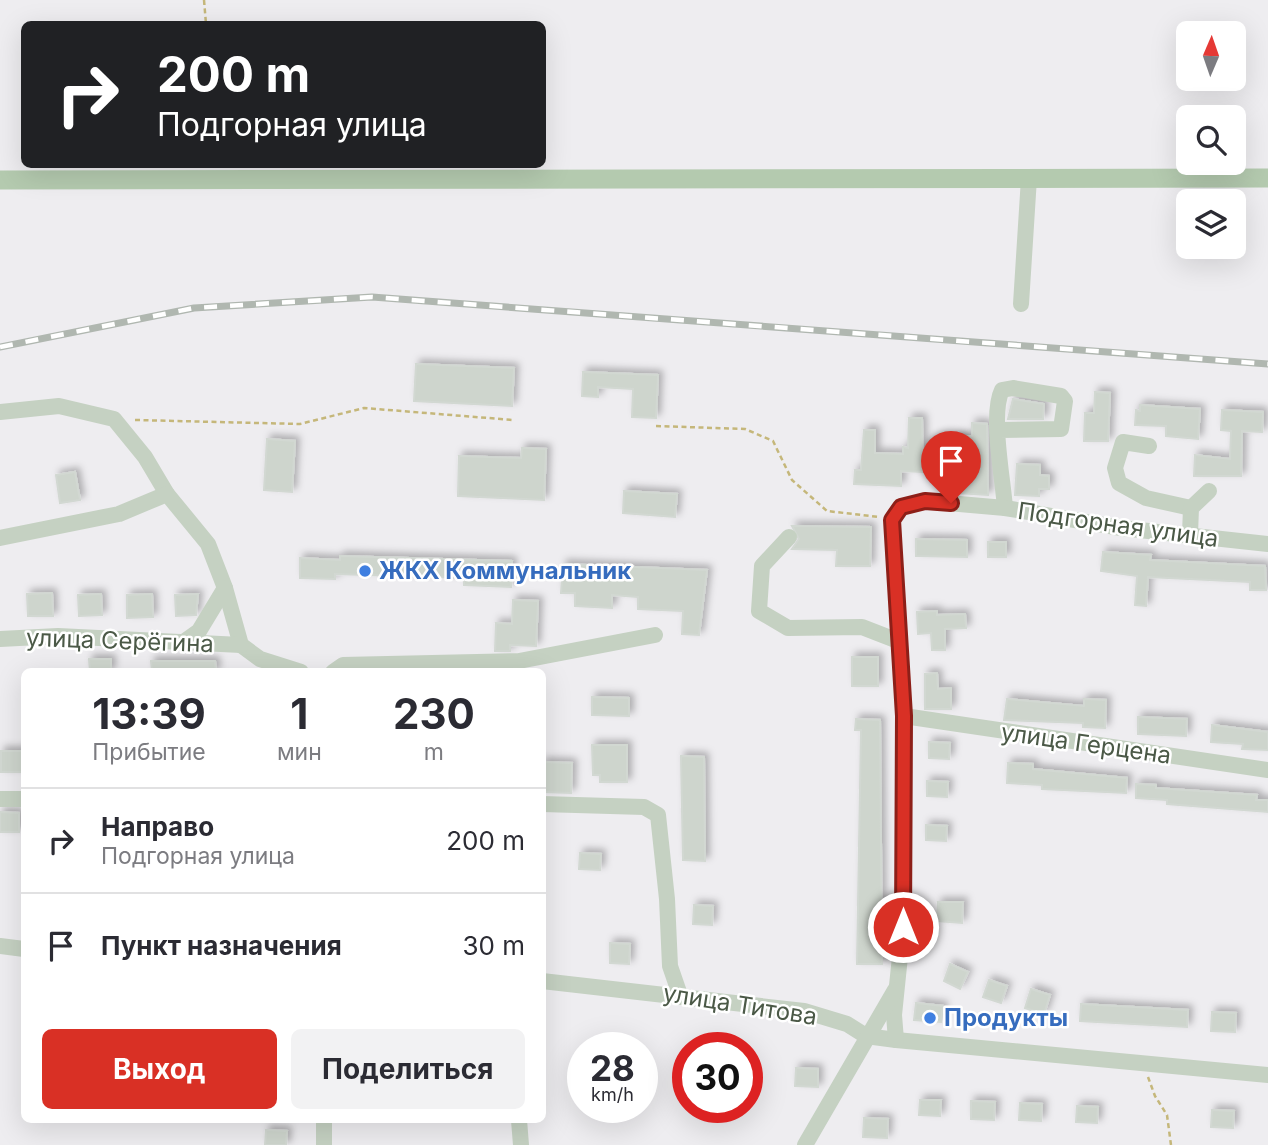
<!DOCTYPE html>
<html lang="ru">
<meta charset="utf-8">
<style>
body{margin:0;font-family:Inter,sans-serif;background:#f2f2f3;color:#2b2b33;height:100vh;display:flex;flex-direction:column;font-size:26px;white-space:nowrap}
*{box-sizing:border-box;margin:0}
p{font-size:23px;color:#7c7c81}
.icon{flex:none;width:38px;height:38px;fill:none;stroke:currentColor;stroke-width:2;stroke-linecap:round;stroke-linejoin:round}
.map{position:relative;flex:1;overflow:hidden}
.details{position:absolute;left:21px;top:668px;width:525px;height:455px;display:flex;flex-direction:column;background:#fff;border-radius:10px;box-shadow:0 7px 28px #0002}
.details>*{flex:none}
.banner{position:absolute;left:21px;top:21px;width:525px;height:147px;border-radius:10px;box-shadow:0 7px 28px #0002;background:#202124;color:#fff;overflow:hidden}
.needle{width:46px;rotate:2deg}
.controls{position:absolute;left:1176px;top:21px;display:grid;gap:14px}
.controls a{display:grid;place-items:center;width:70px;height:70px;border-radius:10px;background:#fff;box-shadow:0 7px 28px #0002;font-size:35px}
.speed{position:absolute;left:567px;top:1032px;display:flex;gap:14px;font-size:35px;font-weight:700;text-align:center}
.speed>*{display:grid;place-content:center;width:91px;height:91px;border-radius:50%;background:#fff;box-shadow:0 7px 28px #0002;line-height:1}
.speed small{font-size:18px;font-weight:400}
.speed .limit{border:10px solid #d22;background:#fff;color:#111}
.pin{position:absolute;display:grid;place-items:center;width:60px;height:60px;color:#fff;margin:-72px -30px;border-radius:50% 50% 50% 0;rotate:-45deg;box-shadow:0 0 7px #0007}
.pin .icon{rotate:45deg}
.me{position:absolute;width:77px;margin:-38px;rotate:0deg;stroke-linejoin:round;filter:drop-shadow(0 0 5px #0008)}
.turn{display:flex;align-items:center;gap:24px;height:147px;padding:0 21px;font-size:32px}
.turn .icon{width:91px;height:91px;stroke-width:2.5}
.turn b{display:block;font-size:49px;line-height:60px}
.eta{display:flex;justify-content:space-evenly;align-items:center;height:119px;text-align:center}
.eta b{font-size:42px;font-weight:700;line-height:49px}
.primary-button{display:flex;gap:14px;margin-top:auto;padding:14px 21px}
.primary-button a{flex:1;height:80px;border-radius:10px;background:#d93025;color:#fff;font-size:28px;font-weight:700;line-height:80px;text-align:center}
.primary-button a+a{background:#f2f2f3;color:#2b2b33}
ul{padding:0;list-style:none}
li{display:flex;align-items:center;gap:21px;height:105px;padding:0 21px;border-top:2px solid #e1e1e2}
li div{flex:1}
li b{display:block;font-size:26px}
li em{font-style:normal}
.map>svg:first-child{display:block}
</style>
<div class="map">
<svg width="1268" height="1145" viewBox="0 0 1268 1145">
<defs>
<filter id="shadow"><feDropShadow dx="4" dy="-4" stdDeviation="3.5" flood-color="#0004"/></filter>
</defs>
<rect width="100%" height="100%" fill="#eeedf0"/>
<g fill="#ced5cd" stroke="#d2d8d2" stroke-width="2" filter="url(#shadow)">
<path d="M416,364L514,368L512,406L414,401Z"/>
<path d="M583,372L658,375L656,418L632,417L633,389L598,387V397L582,396Z"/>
<path d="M1095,392L1110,393L1108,441H1084L1085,413H1094Z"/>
<path d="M1013,399L1044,404L1043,419H1008Z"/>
<path d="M1140,405L1200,409L1198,439L1166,436V426L1135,425L1136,410L1140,411Z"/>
<path d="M1222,410L1263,412L1262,432L1242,431L1241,476H1194L1195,455L1230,459L1231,431L1221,430Z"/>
<path d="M909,418H922L923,472L901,471V486L854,484L855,470H861L864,430H875V453L903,454V447L908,448Z"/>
<path d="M972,423L987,424L988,495L957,493V480L972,481V459L956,458V436H972Z"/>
<path d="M267,439L295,441L292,492L264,490Z"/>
<path d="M522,448L546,449L544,500L458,496L459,456L521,458Z"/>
<path d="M1017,464L1040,465V475L1049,476V489H1039V496L1015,495Z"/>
<path d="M75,472L80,500L60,503L56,475Z"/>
<path d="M624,491L677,494L675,517L623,513Z"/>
<path d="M792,526L871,527L870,566H836L837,550L792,549L799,539Z"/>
<path d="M916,539L967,540V557L916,556Z"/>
<rect x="988" y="542" width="18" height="15"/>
<path d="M1103,552L1151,555L1150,560L1265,566L1266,590H1250V582L1148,577L1146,606L1135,605L1137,576L1101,571Z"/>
<path d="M340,556L512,561L511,587L464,585V578L335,574V579L300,578V558L340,560Z"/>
<path d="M563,564L707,570L699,635L682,634L683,611L638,609V597L612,595V608L575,606V593H561Z"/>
<path d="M52,593L53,616H28L27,594Z"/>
<path d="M101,594L102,615L79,616L78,595Z"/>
<path d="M152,594L153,617L127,618V595Z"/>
<path d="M198,594L196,615L176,616L175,595Z"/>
<path d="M513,600L538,601L536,646L510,645V651H495L496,623L512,624Z"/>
<path d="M937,611V615L965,614L966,628L945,629V650H932L931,633L918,634L917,612Z"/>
<rect x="852" y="657" width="26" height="29"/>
<path d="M89,659H111V672H90Z"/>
<path d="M151,661H215L216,672H152Z"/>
<path d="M937,673L938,689L951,688V709H925V674Z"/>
<path d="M592,697L629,698V716L592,715Z"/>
<path d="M1007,699L1084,706V699L1106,700L1105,728L1083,727V723L1004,720Z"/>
<path d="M1138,717L1187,719L1186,736L1138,734Z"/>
<path d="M856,719L880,720L882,964H857L861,730H855Z"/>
<path d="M1212,725L1268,732V750L1242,749L1243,744L1211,742Z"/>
<path d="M929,742L950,743L949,759L929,758Z"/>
<path d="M592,745H627V782H600V775H593Z"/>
<path d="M1,751H23L22,772H1Z"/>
<path d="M681,756L704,757L705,861L683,860Z"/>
<path d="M542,762L572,763L571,793L542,792Z"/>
<path d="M1008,763L1033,764V769L1127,778L1126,793L1042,789V785L1007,783Z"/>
<path d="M927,781L948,782L947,797L927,796Z"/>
<path d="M1136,784L1156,785V788L1257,795L1256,800H1268V812L1167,804V800L1136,798Z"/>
<path d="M0,812L19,813V832H0Z"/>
<path d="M926,825L947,826L946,841L926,840Z"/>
<path d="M580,853L601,854L600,870L579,869Z"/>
<path d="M938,902H963L962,923L937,921Z"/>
<path d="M694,905L713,906L712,925L693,924Z"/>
<path d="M610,943L630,944L629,964L610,963Z"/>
<path d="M950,964L968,972L960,989L944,981Z"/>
<path d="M989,980L1007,986L1001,1003L983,997Z"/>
<path d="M1031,989L1050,995L1044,1014L1025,1008Z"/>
<path d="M916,1003L943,1006L941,1022L914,1020Z"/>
<path d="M1081,1004L1188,1010L1187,1027L1080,1021Z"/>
<path d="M1212,1012L1236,1013L1235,1032L1211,1031Z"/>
<path d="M796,1068L818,1069V1087L795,1086Z"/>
<path d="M920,1100H941L940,1116L919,1115Z"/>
<path d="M971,1101L995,1102L994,1120L971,1119Z"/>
<path d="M1020,1103L1042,1104L1041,1121L1019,1120Z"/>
<path d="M1077,1106L1098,1107L1097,1123L1076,1122Z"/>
<path d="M1212,1110L1234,1111L1233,1128L1211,1127Z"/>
<path d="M864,1118L888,1119L887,1138L863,1137Z"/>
<path d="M266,1130L287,1131L286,1145H265Z"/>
</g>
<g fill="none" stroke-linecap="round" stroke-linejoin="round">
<g stroke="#c5b77a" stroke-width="2.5" stroke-dasharray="5 3.5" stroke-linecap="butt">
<path d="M204,0L206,24"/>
<path d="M135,420L300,424L364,408L513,420"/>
<path d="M656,426L745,429L773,441L792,480L827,511L879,517"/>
<path d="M1148,1077L1155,1096L1167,1115L1171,1145"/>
</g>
<g stroke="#c5d1c2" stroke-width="16">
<path d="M1021,304L1029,178"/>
<path d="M0,412L59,406L114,419L145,457L167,494"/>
<path d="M999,430L1061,429L1065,401L1061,396L1013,388L1002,390C990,414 1003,479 1005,508"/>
<path d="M1149,446L1123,442L1115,468L1119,483L1146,498L1191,508"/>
<path d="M1190,534L1191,508L1209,491"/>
<path d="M789,537L762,566L759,611L788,628L862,627L898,641"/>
<path d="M0,538L119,514L167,494L208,544L225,588L241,645L260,659L301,672"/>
<path d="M0,639L58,636L241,645"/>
<path d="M185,641L199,631L225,588"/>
<path d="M333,672L343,665L519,661L655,635"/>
<path d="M904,716L1268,770"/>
<path d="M0,799H24"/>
<path d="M542,804L644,807L658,815L667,899L670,966L680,995"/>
<path d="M0,946L24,949"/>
<path d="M542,981L804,1011L847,1024L866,1036L896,1040L1268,1075"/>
<path d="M896,1040L894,1015L903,927L904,716L892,520L901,507L925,501L1005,508L1121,528L1268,544"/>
<path d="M324,1120V1145"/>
<path d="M519,1120L521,1145"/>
<path d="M805,1145L895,990"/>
</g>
<path stroke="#b4caaf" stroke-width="19" d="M0,180L1268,178"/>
<defs>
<path id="rail" d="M0,347L194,308L372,297L1268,364"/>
</defs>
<use href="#rail" stroke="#b0b7b0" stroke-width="7"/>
<use href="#rail" stroke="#fff" stroke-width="4.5" stroke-dasharray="13" stroke-linecap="butt"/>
</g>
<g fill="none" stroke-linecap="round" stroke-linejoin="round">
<defs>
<path id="route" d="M903,927L904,716L892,520L901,507L925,501L951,503"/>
</defs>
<use href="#route" stroke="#8d1f18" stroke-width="18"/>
<use href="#route" stroke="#d93025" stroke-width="12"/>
</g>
<g fill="#3f7fe0" stroke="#fff" stroke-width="2.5">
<circle cx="365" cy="571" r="7"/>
<circle cx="930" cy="1018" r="7"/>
</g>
<g text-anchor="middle" stroke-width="5" stroke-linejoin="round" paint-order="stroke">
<g font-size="24" fill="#4b5947" stroke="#fff">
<text transform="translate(1118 525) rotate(8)" y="8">Подгорная улица</text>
<text transform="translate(120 641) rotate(2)" y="8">улица Серёгина</text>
<text transform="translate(1086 744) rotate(8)" y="8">улица Герцена</text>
<text transform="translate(740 1005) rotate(9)" y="8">улица Титова</text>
</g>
<g font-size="24" font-weight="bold" fill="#366cbe" stroke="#fff" text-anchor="start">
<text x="379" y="579">ЖКХ Коммунальник</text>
<text x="944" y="1026">Продукты</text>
</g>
</g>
</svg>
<div class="controls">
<a><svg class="needle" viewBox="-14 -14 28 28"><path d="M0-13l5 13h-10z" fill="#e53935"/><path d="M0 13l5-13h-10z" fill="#7c7c81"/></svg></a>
<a><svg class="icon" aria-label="search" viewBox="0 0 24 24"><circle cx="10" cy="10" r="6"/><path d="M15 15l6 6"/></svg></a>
<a><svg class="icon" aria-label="layers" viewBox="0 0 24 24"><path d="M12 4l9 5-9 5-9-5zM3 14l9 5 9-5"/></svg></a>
</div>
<div class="speed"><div>28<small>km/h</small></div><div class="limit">30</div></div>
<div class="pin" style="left:951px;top:503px;background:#d93025"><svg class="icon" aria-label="arrive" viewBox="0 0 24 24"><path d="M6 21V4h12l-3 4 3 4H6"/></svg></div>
<svg class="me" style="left:903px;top:927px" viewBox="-20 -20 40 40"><circle r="17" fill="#d93025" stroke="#fff" stroke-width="3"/><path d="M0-11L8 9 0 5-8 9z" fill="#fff"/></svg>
<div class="banner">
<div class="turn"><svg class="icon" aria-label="right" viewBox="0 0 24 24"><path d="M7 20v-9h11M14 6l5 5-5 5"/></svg><div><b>200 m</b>Подгорная улица</div></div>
</div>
<section class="details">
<div class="eta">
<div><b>13:39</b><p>Прибытие</p></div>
<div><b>1</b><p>мин</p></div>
<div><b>230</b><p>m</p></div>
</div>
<ul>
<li><svg class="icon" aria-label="right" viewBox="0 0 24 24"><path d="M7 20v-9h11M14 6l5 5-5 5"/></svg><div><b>Направо</b><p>Подгорная улица</p></div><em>200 m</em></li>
<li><svg class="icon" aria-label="arrive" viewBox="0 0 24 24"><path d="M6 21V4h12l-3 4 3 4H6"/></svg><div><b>Пункт назначения</b></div><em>30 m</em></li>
</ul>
<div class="primary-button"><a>Выход</a><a>Поделиться</a></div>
</section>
</div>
